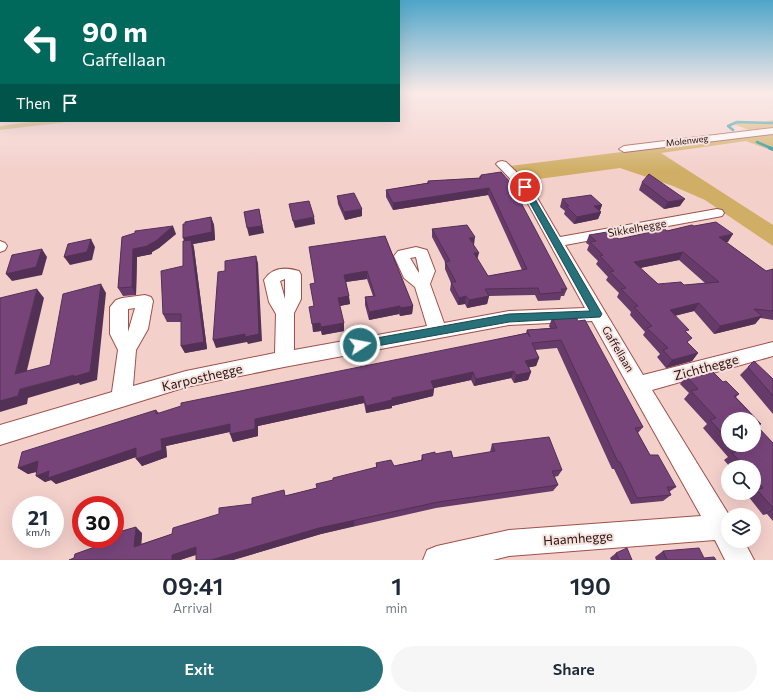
<!DOCTYPE html>
<style>
body{margin:0;font-family:Commissioner,sans-serif;background:#f6f6f7;color:#1f2937;height:100vh;display:flex;flex-direction:column;font-size:15px;white-space:nowrap}
*{box-sizing:border-box;margin:0}
p{font-size:13px;color:#747a83}
.icon{flex:none;width:22px;height:22px;fill:none;stroke:currentColor;stroke-width:2;stroke-linecap:round;stroke-linejoin:round}
.map{position:relative;height:560px;overflow:hidden}
.drawer{display:flex;flex-direction:column;background:#fff;flex:1}
.drawer>*{flex:none}
.banner{position:absolute;left:0px;top:0px;width:400px;height:122px;box-shadow:0 4px 16px #0002;background:#00695c;color:#fff;overflow:hidden}
.controls{position:absolute;left:721px;top:412px;display:grid;gap:8px}
.controls a{display:grid;place-items:center;width:40px;height:40px;border-radius:50%;background:#fff;box-shadow:0 4px 16px #0002;font-size:20px}
.speed{position:absolute;left:12px;top:496px;display:flex;gap:8px;font-size:20px;font-weight:700;text-align:center}
.speed>*{display:grid;place-content:center;width:52px;height:52px;border-radius:50%;background:#fff;box-shadow:0 4px 16px #0002;line-height:1}
.speed small{font-size:10px;font-weight:400}
.speed .limit{border:6px solid #d22;background:#fff;color:#111}
.pin{position:absolute;display:grid;place-items:center;width:34px;height:34px;color:#fff;margin:-17px;border:2px solid #fff;border-radius:50%;box-shadow:0 1px 4px #0007}
.me{position:absolute;width:44px;margin:-22px;rotate:79deg;stroke-linejoin:round;filter:drop-shadow(0 0 3px #0008)}
.turn{display:flex;align-items:center;gap:14px;height:84px;padding:0 16px;font-size:18px}
.turn .icon{width:52px;height:52px;stroke-width:2.5}
.turn b{display:block;font-size:28px;line-height:34px}
.then{display:flex;align-items:center;height:38px;padding:0 16px;background:#0003;gap:8px;font-size:15px}
.eta{display:flex;justify-content:space-evenly;align-items:center;height:68px;text-align:center}
.eta b{font-size:24px;font-weight:600;line-height:28px}
.action{display:flex;gap:8px;margin-top:auto;padding:8px 16px}
.action a{flex:1;height:46px;border-radius:24px;background:#28717a;color:#fff;font-size:16px;font-weight:600;line-height:46px;text-align:center}
.action a+a{background:#f6f6f7;color:#1f2937}
.map>svg:first-child{display:block}
</style>
<div class="map">
<svg width="773" height="560" viewBox="0 0 773 560">
<rect width="100%" height="100%" fill="#f4d0cb"/>
<g fill="#d0ae65">
<path d="M773,120V127L749,130L731,123H760Z"/>
<path d="M40,121H76L0,130V126Z"/>
<path d="M773,133V151L746,141L661,153L773,225V246L705,200L673,186L620,168L524,181L510,166Z"/>
</g>
<g fill="none" stroke-linecap="round" stroke-linejoin="round">
<g stroke="#088e9a" stroke-width="2.5">
<path d="M733,130L728,126L737,122L773,123"/>
<path d="M757,142L773,149"/>
</g>
<path stroke="#088e9a" stroke-width="3.5" d="M770,148L773,149"/>
<defs>
<g id="minor">
<path d="M773,128V134L624,152L619,149L624,146Z"/>
<path d="M502,161L506,162L529,184L560,237L717,209L722,210L724,213L722,216L717,217L565,245L643,375L773,342V356L652,390L729,515L728,541H744L754,560H725L715,540L509,556L493,560H423L427,550L437,546L509,530L701,516L592,321L509,325L284,367L186,387L0,445V425L112,392L118,350L110,334V307L116,300L122,298L145,295L151,297L153,301L148,329L136,350L133,386L186,371L275,353L276,314L269,302L264,280C272,267 286,267 299,271L301,275V299L294,313V350L427,326L415,287L404,278L394,256L398,251L416,247L427,250L435,271L430,284L444,323L509,311L585,308L520,189L496,164L498,162ZM416,257L419,271V273L410,258ZM285,279V299L280,281ZM135,308L128,332V309Z"/>
<path d="M0,241L5,243L7,246L5,250L0,252Z"/>
</g>
</defs>
<use href="#minor" stroke="#9e514b" stroke-width="2"/>
<use href="#minor" fill="#fff" fill-rule="evenodd"/>
</g>
<g fill="#663a69" fill-rule="evenodd">
<path d="M481,175L567,289L564,296H561L560,300L538,301L535,295L489,296L487,304L467,308L465,304L458,305L450,290L451,283L445,269V262L432,237V229L474,245L477,259L488,276L522,270L488,195L393,210L386,197V190L427,183L428,181L479,178L480,176H481Z"/>
<path d="M642,182L680,206L664,209L639,190Z"/>
<path d="M337,196L362,216L345,220L338,204Z"/>
<path d="M562,199L602,205L600,211L601,212L598,219L574,224L564,214L565,211L560,207Z"/>
<path d="M211,217L214,225L215,240L193,244L194,248L207,349L185,353L181,346V322H167L163,314L183,266L184,241Z"/>
<path d="M694,226L728,242H726L766,271L773,269V320L760,318L755,324L714,334L694,311L675,316L687,333L688,343L698,353L692,361L666,368L657,357L660,354L643,335L645,332L630,315L631,312L617,297L619,293L606,280L608,277L596,264L598,261L587,250L589,245L586,243L589,235L619,239ZM679,260L705,283L684,285L658,284L640,268Z"/>
<path d="M176,234L159,248L152,252V254L137,257L136,295L123,296L118,288L122,237Z"/>
<path d="M385,236L413,306L412,314L400,316L399,314L369,320L365,305V297L373,296L367,279L346,282L350,304L340,306L344,331L322,335L321,331L313,332L315,283Z"/>
<path d="M552,318L578,321L643,427L638,433L650,455L676,487L669,492L671,495L663,501L631,504L614,469H612L557,348L535,350L539,358L536,366L529,367L531,372L528,380L514,383L511,378L474,386L471,380L434,388L433,396L392,406V408L366,413L364,403L258,426V436L233,442L230,432L166,446L167,457L142,466L136,457L56,484L51,480L45,482L36,476L37,472L28,474L18,468L156,410L159,413L526,333L527,330L550,328L549,326Z"/>
<path d="M748,367L773,379V414L740,375Z"/>
<path d="M686,376L723,382L739,394L736,397L761,424L757,427L773,443V521L767,514L763,515L748,496L752,493H754V467H730L724,460L728,457L703,428L707,424L684,399L689,393L680,384ZM728,419L754,445H728Z"/>
<path d="M492,444L562,470L558,476L554,477L558,485L553,491L436,508L321,534L233,560H196V555L180,560L74,558L95,547L142,533L141,544L172,534L252,504L317,488L333,480L376,467V463L394,466L421,460L422,455L435,454L453,458L490,452Z"/>
<path d="M663,551L704,558L716,560H656L655,557Z"/>
<path d="M616,553L632,560H611L610,558Z"/>
</g>
<g fill="#533055">
<path d="M0,115H1V121H2H0Z"/>
<path d="M489,188L488,195L393,210V203Z"/>
<path d="M685,199L680,206L664,209L668,202Z"/>
<path d="M602,205L599,212L594,206Z"/>
<path d="M259,209L264,233L249,236L247,228Z"/>
<path d="M362,209V216L345,220L344,212Z"/>
<path d="M601,212L598,219L574,224L577,217Z"/>
<path d="M211,217L214,225L215,240L193,244L194,248L207,349L185,353L181,346L186,246L183,238Z"/>
<path d="M314,217L315,224L295,228L293,221Z"/>
<path d="M173,226L176,234L159,248L152,252V254L137,257L136,295L132,287L133,249L148,245Z"/>
<path d="M733,234L728,242L714,245L719,237Z"/>
<path d="M475,237L474,245L469,238Z"/>
<path d="M91,239L95,247L92,260L70,265L64,257Z"/>
<path d="M42,249L47,257L42,275L12,281L6,274Z"/>
<path d="M683,252L679,260L630,270L634,262Z"/>
<path d="M474,253H479L477,260Z"/>
<path d="M256,256L258,263L262,341L248,344L247,342L216,348L213,340Z"/>
<path d="M367,271V279L345,282L344,275Z"/>
<path d="M101,284L106,293L97,380L80,385L79,383L28,398L27,404L0,412V401L20,389L74,375Z"/>
<path d="M37,289L44,298L24,383L15,374Z"/>
<path d="M349,296L350,304L339,306L338,298Z"/>
<path d="M466,296L465,304L458,305L459,298Z"/>
<path d="M489,296L487,304L467,308L469,300Z"/>
<path d="M699,303L694,311L664,318L670,310Z"/>
<path d="M400,306L399,314L369,320V312Z"/>
<path d="M413,306L412,314L400,316V308Z"/>
<path d="M762,316L755,324L714,334L720,326Z"/>
<path d="M320,323L321,331L313,332L312,324Z"/>
<path d="M344,323V331L322,335L321,327Z"/>
<path d="M698,353L692,361L666,368L672,360Z"/>
<path d="M539,358L536,366L522,369L525,361Z"/>
<path d="M514,371L511,378L474,386L476,379Z"/>
<path d="M473,372L471,380L430,389L431,381Z"/>
<path d="M531,372L528,380L514,383L516,375Z"/>
<path d="M434,389L433,396L392,406V408L366,413V406L392,398Z"/>
<path d="M363,396L364,403L258,426V436L233,442L230,434L255,419Z"/>
<path d="M230,424L233,431L166,446L167,457L142,466L136,459L161,439Z"/>
<path d="M136,448L142,455L56,484L51,480L45,482L36,476L49,471Z"/>
<path d="M38,461L47,468L28,474L18,468Z"/>
<path d="M773,509V510L763,515Z"/>
<path d="M354,520V526L321,534L233,560H211L319,528Z"/>
<path d="M136,527L142,533L141,552L134,547Z"/>
<path d="M196,547L201,553L180,560H172V555Z"/>
</g>
<g fill="#77447a" stroke="#533055" fill-rule="evenodd">
<path d="M1,105V115H0V106Z"/>
<path d="M501,172L510,182L567,289H561L563,292L540,294L538,288L485,289L489,296L469,300L466,296L459,298L451,282H456L445,262L450,261L432,229L467,225L475,237L469,238L479,253H474L488,276L527,269L489,188L393,203L386,190L429,183L428,181L481,178L480,176H482L481,175Z"/>
<path d="M649,174L685,199L668,202L642,182Z"/>
<path d="M354,193L362,209L344,212L337,196Z"/>
<path d="M591,195L602,205L594,206L601,212L577,217L566,206H569L562,199Z"/>
<path d="M309,201L314,217L293,221L289,204Z"/>
<path d="M259,209L262,226L247,228L244,212Z"/>
<path d="M211,217L212,232L183,238V224H185V222Z"/>
<path d="M716,222L733,234L719,237L766,271L773,269V311L754,309L762,316L720,326L699,303L670,310L689,330L685,331L692,338L687,342L698,353L672,360L663,350L668,348L647,328L652,326L634,307L638,306L621,289L626,288L610,272L614,271L600,256L603,255L590,242L596,241L589,235L607,232L619,239L665,229L667,231L692,225L694,226ZM683,252L719,282L684,285L681,282L658,284L634,262Z"/>
<path d="M173,226L156,241L148,245V246L133,249L132,287L118,288L122,237L135,233V231Z"/>
<path d="M385,236L413,306L400,308V306L369,312L365,297L375,296L367,271L344,275L349,296L338,298L344,323L321,327L320,323L312,324L309,307L314,306L310,284L315,283L309,247Z"/>
<path d="M91,239L87,252L64,257L68,244Z"/>
<path d="M191,240L204,342L181,346V314H163L161,271L183,266V241Z"/>
<path d="M42,249L36,267L6,274L12,255Z"/>
<path d="M256,256L259,334L245,337V334L213,340L218,272L225,271V261Z"/>
<path d="M101,284L90,372L73,377L74,375L20,389L18,396L0,401V298L37,289L15,374L50,365L63,294Z"/>
<path d="M576,317L578,321L585,320L643,427L635,428L650,455H658L676,487H667L671,495L637,498L620,462H618L561,340L532,343L539,358L525,361L531,372L516,375L514,371L476,379L473,372L431,381L434,389L392,398V400L366,406L363,396L255,419V429L230,434V424L161,439L162,450L136,459V448L48,478L49,471L36,476L38,461L18,468L22,452L156,410V414L181,406V403L528,333L530,337L527,330L557,328L552,318Z"/>
<path d="M754,361L773,379V396L748,367Z"/>
<path d="M710,369L723,382L726,381L739,394L734,396L761,424L756,425L773,443V508L757,490L763,488L754,477V467H745L732,453L738,451L732,445H754V419H728V440L710,420L716,418L691,391L698,389L686,376Z"/>
<path d="M549,437L562,470L552,471L558,485L438,502L319,528L211,560H196V547L172,555V560H69L74,558L75,554L95,547L96,540L115,539V533L136,527L134,547L172,534L173,528L219,514V508L252,504V498L284,490L285,496L317,488L316,484L333,480V478L377,467L376,463L391,460L394,466L423,460L422,455L435,452V454L451,451L453,458L495,451L492,444Z"/>
<path d="M627,548L632,560H619L616,553Z"/>
<path d="M699,548L704,558L714,557L716,560H667L663,551Z"/>
</g>
<linearGradient id="sky" x2="0" y2="1"><stop stop-color="#4ea5c9"/><stop offset="0.54" stop-color="#faeae8"/><stop offset="1" stop-color="#faeae8" stop-opacity="0"/></linearGradient>
<rect width="773" height="171" fill="url(#sky)"/>
<path fill="#28717a" stroke="#1a494f" d="M525,185L528,187L602,314L600,317L509,322L360,349L357,348L355,345L357,342L360,341L509,314L590,311L521,187Z"/>
<g text-anchor="middle" stroke-width="4" stroke-linejoin="round" paint-order="stroke">
<g font-size="9" fill="#2e0f0d" stroke="#f4e2df">
<text transform="translate(687 141) rotate(-7)" y="3">Molenweg</text>
</g>
<g font-size="11" fill="#2e0f0d" stroke="#f4e2df">
<text transform="translate(637 228) rotate(-10)" y="4">Sikkelhegge</text>
<text transform="translate(618 349) rotate(59)" y="4">Gaffellaan</text>
</g>
<g font-size="13" fill="#2e0f0d" stroke="#f4e2df">
<text transform="translate(706 367) rotate(-15)" y="5">Zichthegge</text>
<text transform="translate(202 377) rotate(-13)" y="5">Karposthegge</text>
<text transform="translate(578 538) rotate(-4)" y="5">Haamhegge</text>
</g>
</g>
</svg>
<div class="controls">
<a><svg class="icon" aria-label="sound" viewBox="0 0 24 24"><path d="M4 9h4l5-4v14l-5-4H4zM17 9q2 3 0 6"/></svg></a>
<a><svg class="icon" aria-label="search" viewBox="0 0 24 24"><circle cx="10" cy="10" r="6"/><path d="M15 15l6 6"/></svg></a>
<a><svg class="icon" aria-label="layers" viewBox="0 0 24 24"><path d="M12 4l9 5-9 5-9-5zM3 14l9 5 9-5"/></svg></a>
</div>
<div class="speed"><div>21<small>km/h</small></div><div class="limit">30</div></div>
<div class="pin" style="left:525px;top:187px;background:#d93025"><svg class="icon" aria-label="arrive" viewBox="0 0 24 24"><path d="M6 21V4h12l-3 4 3 4H6"/></svg></div>
<svg class="me" style="left:360px;top:345px" viewBox="-20 -20 40 40"><circle r="17" fill="#28717a" stroke="#fff" stroke-width="3"/><path d="M0-11L8 9 0 5-8 9z" fill="#fff"/></svg>
<div class="banner">
<div class="turn"><svg class="icon" aria-label="left" viewBox="0 0 24 24"><path d="M17 20v-9H6M10 6l-5 5 5 5"/></svg><div><b>90 m</b>Gaffellaan</div></div>
<div class="then">Then<svg class="icon" aria-label="arrive" viewBox="0 0 24 24"><path d="M6 21V4h12l-3 4 3 4H6"/></svg></div>
</div>
</div>
<section class="drawer">
<div class="eta">
<div><b>09:41</b><p>Arrival</p></div>
<div><b>1</b><p>min</p></div>
<div><b>190</b><p>m</p></div>
</div>
<div class="action"><a>Exit</a><a>Share</a></div>
</section>
